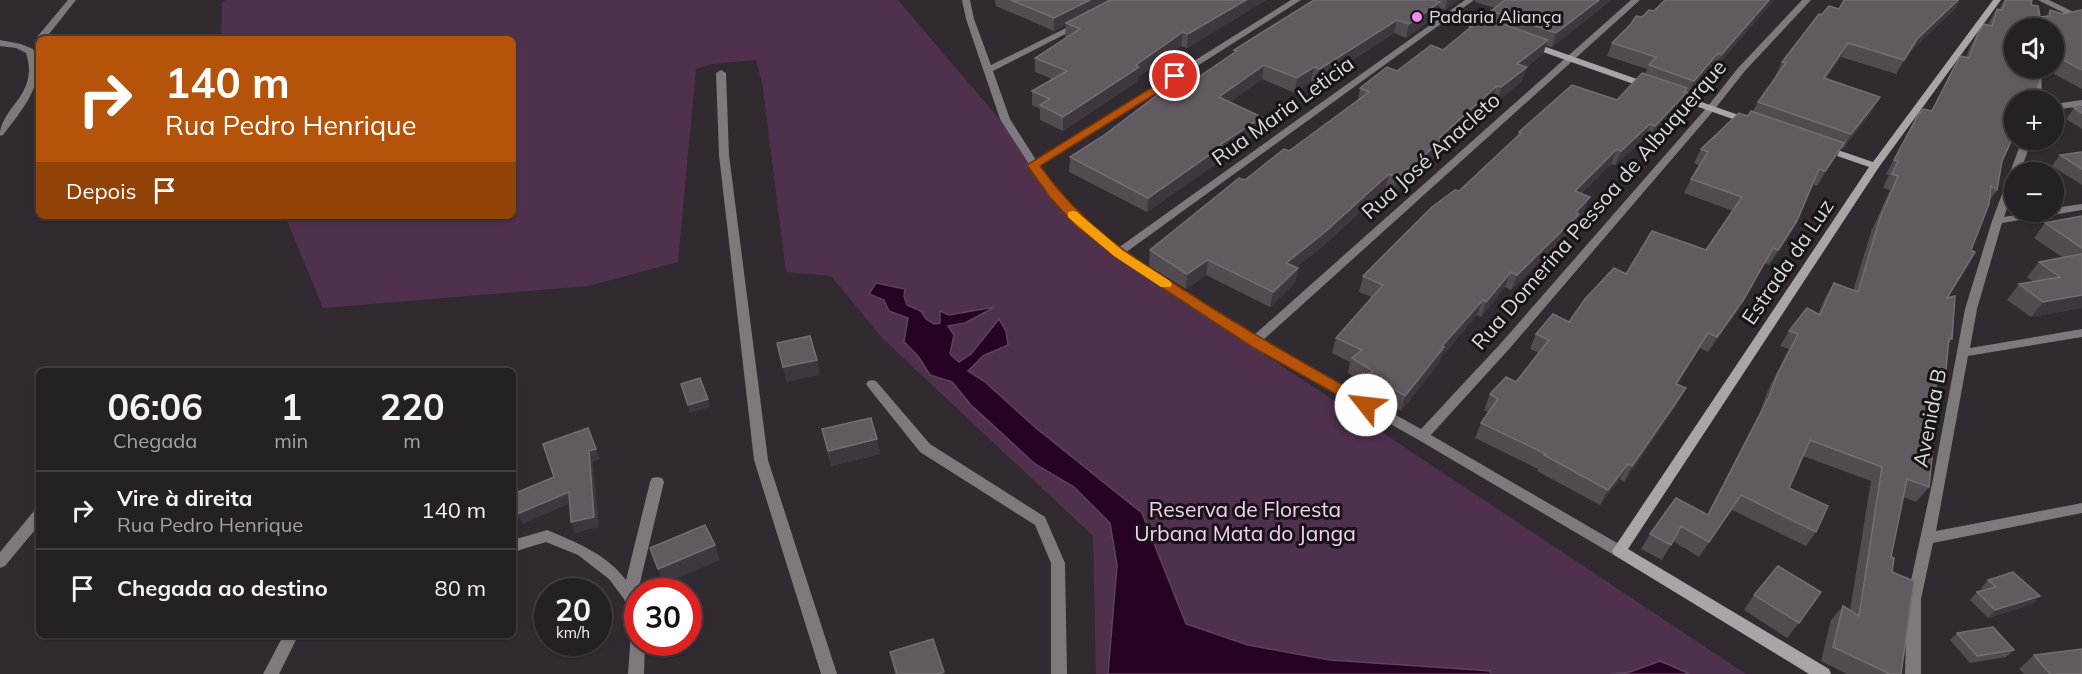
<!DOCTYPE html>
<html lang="pt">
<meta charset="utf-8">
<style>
body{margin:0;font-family:Mulish,sans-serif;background:#2d282d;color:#f1f3f6;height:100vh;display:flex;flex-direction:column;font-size:22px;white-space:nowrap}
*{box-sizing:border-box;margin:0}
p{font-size:20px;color:#a3a3a7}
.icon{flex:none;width:33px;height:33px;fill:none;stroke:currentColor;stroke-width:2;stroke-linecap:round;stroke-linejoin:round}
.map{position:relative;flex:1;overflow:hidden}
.drawer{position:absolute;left:36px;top:368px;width:480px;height:270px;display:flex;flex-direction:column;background:#252025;border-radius:9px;box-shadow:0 2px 4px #0004,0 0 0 2px #423e42}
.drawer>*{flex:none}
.hud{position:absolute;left:36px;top:36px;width:480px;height:183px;border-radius:9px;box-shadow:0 2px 4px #0004,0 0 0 2px #423e42;background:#b45309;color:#fff;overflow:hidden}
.tools{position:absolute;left:2004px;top:18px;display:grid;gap:12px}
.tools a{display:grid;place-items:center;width:60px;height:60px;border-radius:50%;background:#252025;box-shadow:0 2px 4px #0004,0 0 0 2px #423e42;font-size:30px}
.speed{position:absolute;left:534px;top:578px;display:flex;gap:12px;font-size:30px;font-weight:700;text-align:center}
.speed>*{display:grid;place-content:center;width:78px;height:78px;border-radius:50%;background:#252025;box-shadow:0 2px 4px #0004,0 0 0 2px #423e42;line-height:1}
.speed small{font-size:15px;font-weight:400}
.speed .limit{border:9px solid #d22;background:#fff;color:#111}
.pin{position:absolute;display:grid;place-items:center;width:51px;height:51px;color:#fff;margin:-26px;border:3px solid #fff;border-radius:50%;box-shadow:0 2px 6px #0007}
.me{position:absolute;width:66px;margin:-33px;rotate:299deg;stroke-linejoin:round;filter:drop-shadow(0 0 4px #0008)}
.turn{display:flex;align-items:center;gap:21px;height:126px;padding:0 30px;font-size:27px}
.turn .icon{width:78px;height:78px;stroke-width:2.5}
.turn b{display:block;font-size:42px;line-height:51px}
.then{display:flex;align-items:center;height:57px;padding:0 30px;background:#0003;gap:12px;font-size:22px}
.eta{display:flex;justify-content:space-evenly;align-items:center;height:102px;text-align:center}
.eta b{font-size:36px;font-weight:700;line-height:42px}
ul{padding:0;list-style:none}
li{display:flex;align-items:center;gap:18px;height:78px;padding:0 30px;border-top:2px solid #423e42}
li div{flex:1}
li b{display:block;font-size:22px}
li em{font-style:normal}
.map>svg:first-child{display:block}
</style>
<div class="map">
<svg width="2082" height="674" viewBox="0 0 2082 674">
<rect width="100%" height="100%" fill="#312a31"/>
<path fill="#4f304d" d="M226,0H898L1115,255L1746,674H1096L1093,536L883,339L831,276L786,272L762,82L756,60L712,64L696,69L678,262L588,286L323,308L285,216H513V39H221L222,2Z"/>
<g fill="#260324" stroke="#5d435b" stroke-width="1.5">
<path d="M876,283L905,289L904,296L907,305L921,311L926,319L934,324L940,323V311L949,315L995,307L965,323L948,326L954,335L950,354L959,362L971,354L999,319L1006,331L1008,345L983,356L968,371L984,381L1036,428L1142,513L1186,624L1248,645L1330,660L1478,670L1490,671L1491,674H1108L1117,565L1110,523L1074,487L1035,464L971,405L952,382L930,375L918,356L904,342L908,318L889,311L884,300L869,294Z"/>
<path d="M1660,661L1690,674H1610L1630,672Z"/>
</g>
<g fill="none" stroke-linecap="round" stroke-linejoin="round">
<g fill="#7d797c" fill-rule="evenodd">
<path d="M68,0H76L45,39L37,41V37Z"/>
<path d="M962,0H970L974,19L991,65L1076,23L1083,25L993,71L1010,119L1036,160L1291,0H1301L1040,166C1063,202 1085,221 1118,248L1465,0H1474L1125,253L1253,336L1631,0H1640L1262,341L1421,429L1502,342L1708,106L1738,68L1802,0H1811L1744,72L1714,110L1510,348L1431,435L1624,547L1626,551L1624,555L1619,557L1614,555L1417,439L1250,345L1114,255L1076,225L1049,196L1032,169L1028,166L1029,164L1000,119L966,19Z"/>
<path d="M2038,0H2049L2082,16V22Z"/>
<path d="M0,40L21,44L33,49C49,81 21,111 3,135L0,136C0,107 40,95 26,53L16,48L0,46Z"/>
<path d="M2033,68H2041L2042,100H2033Z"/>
<path d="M721,70L726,73L729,155L768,460L837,674H821L754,460L719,155L716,73Z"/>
<path d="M2082,100V106L2054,110V104Z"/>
<path d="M2022,140H2032L2020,172H2014V187L2004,217L2035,212H2054V208L2082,204V210L2002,223L1977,309L1970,348L2082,329V337L1968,356L1936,531L2082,503V513L1933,543L1921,599V674H1905L1907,599L1933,479L1965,309L1992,221Z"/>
<path d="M872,380L876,381L930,444L1045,517L1065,563L1067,674H1051V563L1035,525L920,452L868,387L866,384L868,381Z"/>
<path d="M657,477L662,478L664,482L638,591V642H645L644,674H628L632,619L624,599L609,579L578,555L546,542L513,552V540L547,530L552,532C580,544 607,555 626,580L650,482L652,478Z"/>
<path d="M39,509V525L5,566L0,568V552L34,511Z"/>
<path d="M284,634H299L279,674H263Z"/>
</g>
<g fill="#aaa4a9" fill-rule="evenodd">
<path d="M1399,0H1411L1491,30L1484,32Z"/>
<path d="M1993,0H2001L1879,167L1628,549L1829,669L1831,674H1809L1614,555L1612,551L1869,167L1820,150V146H1826L1873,162Z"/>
<path d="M1529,41L1651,84L1653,86L1648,89L1645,88L1526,46V42Z"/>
<path d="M1670,91L1753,120L1755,122L1750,125L1747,124L1667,96V92Z"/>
</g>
</g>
<g fill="#534b52">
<path d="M995,0H1266L1187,48L1181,46L1138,77V81L1063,131L1040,120V109L1032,105V91L1052,79L1035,72V58L1067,37H1065L1066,25L1054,31L996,6Z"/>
<path d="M1314,0H1458L1445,10L1438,7L1436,16L1406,38L1394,33L1317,83L1311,81L1295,93L1262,79L1230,102L1262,117L1260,132L1221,158L1220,161L1147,212L1069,172L1070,157L1185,86L1234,52V50Z"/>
<path d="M1475,0H1611L1552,47L1546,45L1543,54L1526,67L1522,81L1497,102L1492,100L1441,147L1439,153L1422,168L1393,192L1385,189L1322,247L1296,267L1298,268L1295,283L1270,307L1206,275L1186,289L1149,266L1150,250L1245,180L1289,151L1358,100L1360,88L1443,50L1489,19L1491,11L1495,8L1475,2Z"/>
<path d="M1665,0H1774L1715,68L1712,67L1688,95L1686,94L1680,107L1649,141L1644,139L1615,165L1611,164L1582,193L1584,212L1576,220L1573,228L1511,290L1505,287L1481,317L1477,315L1441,357L1439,363L1401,411L1365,390L1366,385L1348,373L1350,362L1332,353L1336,338L1372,297L1359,292L1363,276L1459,191L1517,136L1519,132L1617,100L1645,74L1647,69L1607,56L1612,43L1642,17L1654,11Z"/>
<path d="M1844,0H1960L1954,10L1909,53L1896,74L1841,57L1826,79L1880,97L1872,111L1843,149L1841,148L1817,186L1813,184L1789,236L1769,265L1765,263L1735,314L1708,352L1700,348L1677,384V404L1624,482L1620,479L1600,505L1537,471L1538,469L1475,438L1481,423L1488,412L1484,410L1490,394L1516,382L1539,353L1530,349L1536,334L1569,322L1626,274L1706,250L1733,211L1684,193L1691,179L1700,166L1694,163L1701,149L1753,111L1758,102L1776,76H1775L1782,62L1821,15L1839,9Z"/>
<path d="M2004,0H2032L2031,5L2040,17H2046L2050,10L2063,14L2082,10V89L2043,68H2054V28H2014L2033,97L2002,161L1997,190L1990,200L1947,298L1952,339L1948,344L1946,369L1937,382L1936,387L1932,393L1922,444L1929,487L1916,502L1903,497L1891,557L1892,572L1901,674H1847L1821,661L1831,620L1843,606L1850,610L1871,481L1803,456L1789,488L1816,532L1806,546L1732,510L1699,557L1673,541L1662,560L1641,549L1650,534L1707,515L1760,412L1768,390L1789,349L1780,346L1789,331L1818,314L1825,298L1834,283L1853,291L1871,232L1890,190L1883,188L1889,175L1886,174L1918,115L1931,111L1959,58L1966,57L1970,47L1978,33L1988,25L1989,22L1997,9L1999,10Z"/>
<path d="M2082,107V129L2066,119L2074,108Z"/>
<path d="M2082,152V185L2052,166L2060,155Z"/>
<path d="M2082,216V308L2031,317L2007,300L2019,284L2034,282L2027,277L2039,262L2062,257L2034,238L2045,223Z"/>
<path d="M822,429L877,439L880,454L831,466Z"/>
<path d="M1988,580L2040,596L2032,604L1988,618L1970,600L1977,592L1983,590L1981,588Z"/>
<path d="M1754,595L1799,623L1787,638L1744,610Z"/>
<path d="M1957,633L2014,650L2006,657L1970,663L1950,640Z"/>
<path d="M890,652L944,674H895Z"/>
<path d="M2034,655L2082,674H2024L2019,669Z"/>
</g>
<g fill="#3f373f">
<path d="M1090,0H1117L1066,23V25L1054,31V18Z"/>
<path d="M1246,0H1266L1187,48L1188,34Z"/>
<path d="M1447,0H1458L1445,10Z"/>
<path d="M1599,0H1611L1552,47L1556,33Z"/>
<path d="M1769,0H1774L1715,68L1721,55Z"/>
<path d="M1958,0H1960L1954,10L1909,53L1896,74L1917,39Z"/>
<path d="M1440,2L1436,16L1406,38L1409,24Z"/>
<path d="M1397,20L1394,33L1317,83L1320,69Z"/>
<path d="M1183,32L1181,46L1138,77V81L1063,131V117Z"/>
<path d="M1548,40L1543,54L1513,78L1517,64Z"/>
<path d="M1848,43L1841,57L1817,93L1824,78Z"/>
<path d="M1718,53L1712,67L1688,95L1694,81Z"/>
<path d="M1264,65L1262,79L1217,112L1219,97Z"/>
<path d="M1314,67L1311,81L1295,93L1297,78Z"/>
<path d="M1527,67L1522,81L1497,102L1501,87Z"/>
<path d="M1497,86L1492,100L1441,147L1439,153L1422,168L1393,192L1397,178L1440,137Z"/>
<path d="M1687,88L1684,95L1687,92L1680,107L1649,141L1655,126Z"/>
<path d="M1880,97L1872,111L1843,149L1851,134Z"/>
<path d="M1262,117L1260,132L1221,158L1220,161L1147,212L1148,198L1220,145Z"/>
<path d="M1650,124L1644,139L1615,165L1621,151Z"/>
<path d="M1844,143L1836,158L1817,186L1825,171Z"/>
<path d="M1617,149L1611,164L1569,205L1575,191Z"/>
<path d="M1389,174L1385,189L1322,247L1283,278L1286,263Z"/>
<path d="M1590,197L1584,212L1576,220L1573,228L1511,290L1517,275Z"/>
<path d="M1797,221L1789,236L1769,265L1778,250Z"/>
<path d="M1773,248L1735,314L1708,352L1717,337Z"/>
<path d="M1208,260L1206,275L1186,289L1187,274Z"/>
<path d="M1298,268L1295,283L1270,307L1273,292Z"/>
<path d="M1511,272L1505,287L1481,317L1486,302Z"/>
<path d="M2082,295V308L2031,317L2043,302Z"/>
<path d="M1483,300L1477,315L1441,357L1439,363L1401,411L1405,396L1442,346Z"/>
<path d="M1708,333L1700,348L1668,399L1676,384Z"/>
<path d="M817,360L820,375L786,382L783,367Z"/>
<path d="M1686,388L1677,404L1624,482L1632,466Z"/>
<path d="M708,399L710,407L690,413L688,405Z"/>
<path d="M877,439L880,454L831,466L828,451Z"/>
<path d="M596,449L600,459L593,462L599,527L575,533L571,522L589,451Z"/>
<path d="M1628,464L1620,479L1600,505L1608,490Z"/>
<path d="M569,492L573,502L523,524L517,514Z"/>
<path d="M715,545L720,560L664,584L658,569Z"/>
<path d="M2040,596L2032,604L1988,618L1995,610Z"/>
</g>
<g fill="#625a61" stroke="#756d74" stroke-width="1.5">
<path d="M1011,0H1090L1054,18Z"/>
<path d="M1110,0H1246L1188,34L1183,32L1136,65L1139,67L1063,117L1040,105L1050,99L1032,91L1067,71L1035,58L1080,29L1066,23Z"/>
<path d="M1314,0H1433L1440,2L1409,24L1397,20L1320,69L1314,67L1297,78L1264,65L1219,97L1262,117L1220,145L1222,146L1148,198L1070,157L1103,136L1174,82L1185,86L1237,51L1234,50Z"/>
<path d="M1505,0H1599L1556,33L1491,11Z"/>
<path d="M1665,0H1769L1721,55L1718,53L1694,81L1649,65L1656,57L1612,43L1631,24L1636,16L1642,17L1649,10L1654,11Z"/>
<path d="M1844,0H1958L1917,39L1904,60L1848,43L1824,78L1880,97L1851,134L1758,102L1786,63L1782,62L1819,14L1821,15L1829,6L1839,9Z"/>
<path d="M2006,0H2032L2031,5L2038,6L2040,17L2050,16V10L2063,14L2081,10H2082V70L2054,55V28H2014V68H2040V81L2033,97L2030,96V100H2014V135L2002,161L1997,190L1991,186L1989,204L1971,250L1975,252L1947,298L1955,296L1952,339L1949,338L1946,369L1938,367L1936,387L1933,386L1922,444L1933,448L1929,487L1907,479L1891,557L1894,558L1892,572L1914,581L1901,674H1890L1833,647L1843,606L1859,616L1882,467L1810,440L1789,488L1828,506L1816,532L1741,495L1709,542L1681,526L1671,545L1650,534L1676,498L1708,515L1769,397L1777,375L1798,334L1789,331L1807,308L1820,315L1834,283L1858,292L1880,218L1898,176L1892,174L1898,161L1894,160L1918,115L1923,109L1932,111L1959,58L1961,56L1969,58L1978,33L1984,24L1992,26L1997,9L2002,10Z"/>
<path d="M1483,17L1548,40L1517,64L1527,67L1501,87L1497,86L1440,137L1443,138L1426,154L1397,178L1389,174L1325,232L1286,263L1298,268L1273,292L1208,260L1187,274L1150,250L1239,178L1245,180L1284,149L1289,151L1369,92L1360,88L1387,67L1397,71L1431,45L1443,50Z"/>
<path d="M1642,73L1687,88L1684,92H1687L1655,126L1650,124L1621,151L1617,149L1575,191L1590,197L1576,212L1579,214L1517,275L1511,272L1486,302L1483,300L1442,346L1444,347L1405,396L1369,374L1373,371L1352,358L1362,350L1336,338L1383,285L1363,276L1432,207L1455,190L1459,191L1521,133L1519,132L1572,85L1617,100Z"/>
<path d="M2082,107V113L2074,108Z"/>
<path d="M1751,111L1844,143L1825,171L1819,169L1797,221L1778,250L1773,248L1744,299L1717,337L1708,333L1676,384L1686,388L1632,466L1628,464L1608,490L1544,455L1546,454L1481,423L1498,399L1490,394L1506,377L1516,382L1549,340L1536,334L1553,314L1569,322L1585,299L1614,268L1626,274L1652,231L1706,250L1742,197L1691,179L1708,152L1701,149L1739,113L1748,116Z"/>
<path d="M2082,152V169L2060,155Z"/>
<path d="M2082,216V248L2045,223Z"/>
<path d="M2082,254V295L2043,302L2019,284L2060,277L2039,262Z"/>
<path d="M810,336L817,360L783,367L777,343Z"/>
<path d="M700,378L708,399L688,405L681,384Z"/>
<path d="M871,418L877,439L828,451L822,429Z"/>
<path d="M588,428L596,449L589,451L594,517L571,522L569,492L517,514L513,503V494L554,477L543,444Z"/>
<path d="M705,525L715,545L658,569L650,548Z"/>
<path d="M1778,566L1821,592L1799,623L1754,595Z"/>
<path d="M2013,572L2040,596L1995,610L1977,592L1996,587L1988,580Z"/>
<path d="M1993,627L2014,650L1977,656L1957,633Z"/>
<path d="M933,639L944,672L937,674H897L890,652Z"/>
<path d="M2082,649V674H2050L2034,655Z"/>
</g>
<path fill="#b45309" stroke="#753606" stroke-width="1.5" d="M1175,73L1181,76L1179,79L1040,166C1083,226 1126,253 1187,292C1247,331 1308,366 1371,401L1373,405L1371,408H1361L1249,345L1114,256L1076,226L1049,196L1027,165Z"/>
<path fill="#f59e0b" d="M1073,211L1077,212L1123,251L1170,281L1172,284L1170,287H1161L1114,256L1068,217V212Z"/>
<circle fill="#f689ee" stroke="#171417" stroke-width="2" cx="1417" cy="17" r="6"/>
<g text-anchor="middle" stroke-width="6" stroke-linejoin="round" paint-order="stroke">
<g font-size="18" fill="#dcd7db" stroke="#171417" text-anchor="start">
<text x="1429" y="23">Padaria Aliança</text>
</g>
<g font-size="21" fill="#dcd7db" stroke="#171417">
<text transform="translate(1283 111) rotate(-36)" y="7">Rua Maria Leticia</text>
<text transform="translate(1431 156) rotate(-42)" y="7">Rua José Anacleto</text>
<text transform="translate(1599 205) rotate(-49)" y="7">Rua Domerina Pessoa de Albuquerque</text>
<text transform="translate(1788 262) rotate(-56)" y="7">Estrada da Luz</text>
<text transform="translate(1930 418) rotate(-79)" y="7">Avenida B</text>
</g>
<g font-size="21" fill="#f7cff3" stroke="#171417">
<text x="1245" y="517">Reserva de Floresta<tspan x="1245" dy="24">Urbana Mata do Janga</tspan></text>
</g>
</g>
</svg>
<div class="tools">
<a><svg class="icon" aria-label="sound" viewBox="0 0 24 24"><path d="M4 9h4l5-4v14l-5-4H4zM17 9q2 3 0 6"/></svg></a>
<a>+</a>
<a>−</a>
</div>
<div class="speed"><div>20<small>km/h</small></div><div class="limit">30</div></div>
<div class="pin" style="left:1175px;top:76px;background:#d93025"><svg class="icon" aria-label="arrive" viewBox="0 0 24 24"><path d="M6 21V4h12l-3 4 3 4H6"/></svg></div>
<svg class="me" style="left:1366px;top:405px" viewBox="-20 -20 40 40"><circle r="19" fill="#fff"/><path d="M0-13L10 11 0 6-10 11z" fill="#b45309"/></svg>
<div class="hud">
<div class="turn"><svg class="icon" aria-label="right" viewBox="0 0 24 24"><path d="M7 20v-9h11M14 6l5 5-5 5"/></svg><div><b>140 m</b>Rua Pedro Henrique</div></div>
<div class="then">Depois<svg class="icon" aria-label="arrive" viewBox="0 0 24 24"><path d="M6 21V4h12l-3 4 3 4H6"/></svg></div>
</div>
<section class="drawer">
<div class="eta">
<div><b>06:06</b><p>Chegada</p></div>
<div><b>1</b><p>min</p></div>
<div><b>220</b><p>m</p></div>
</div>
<ul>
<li><svg class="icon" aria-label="right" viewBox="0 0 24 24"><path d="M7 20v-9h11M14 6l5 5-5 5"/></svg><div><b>Vire à direita</b><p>Rua Pedro Henrique</p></div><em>140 m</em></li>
<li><svg class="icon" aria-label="arrive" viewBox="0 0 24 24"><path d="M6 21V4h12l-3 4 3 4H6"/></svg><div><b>Chegada ao destino</b></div><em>80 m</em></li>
</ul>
</section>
</div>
